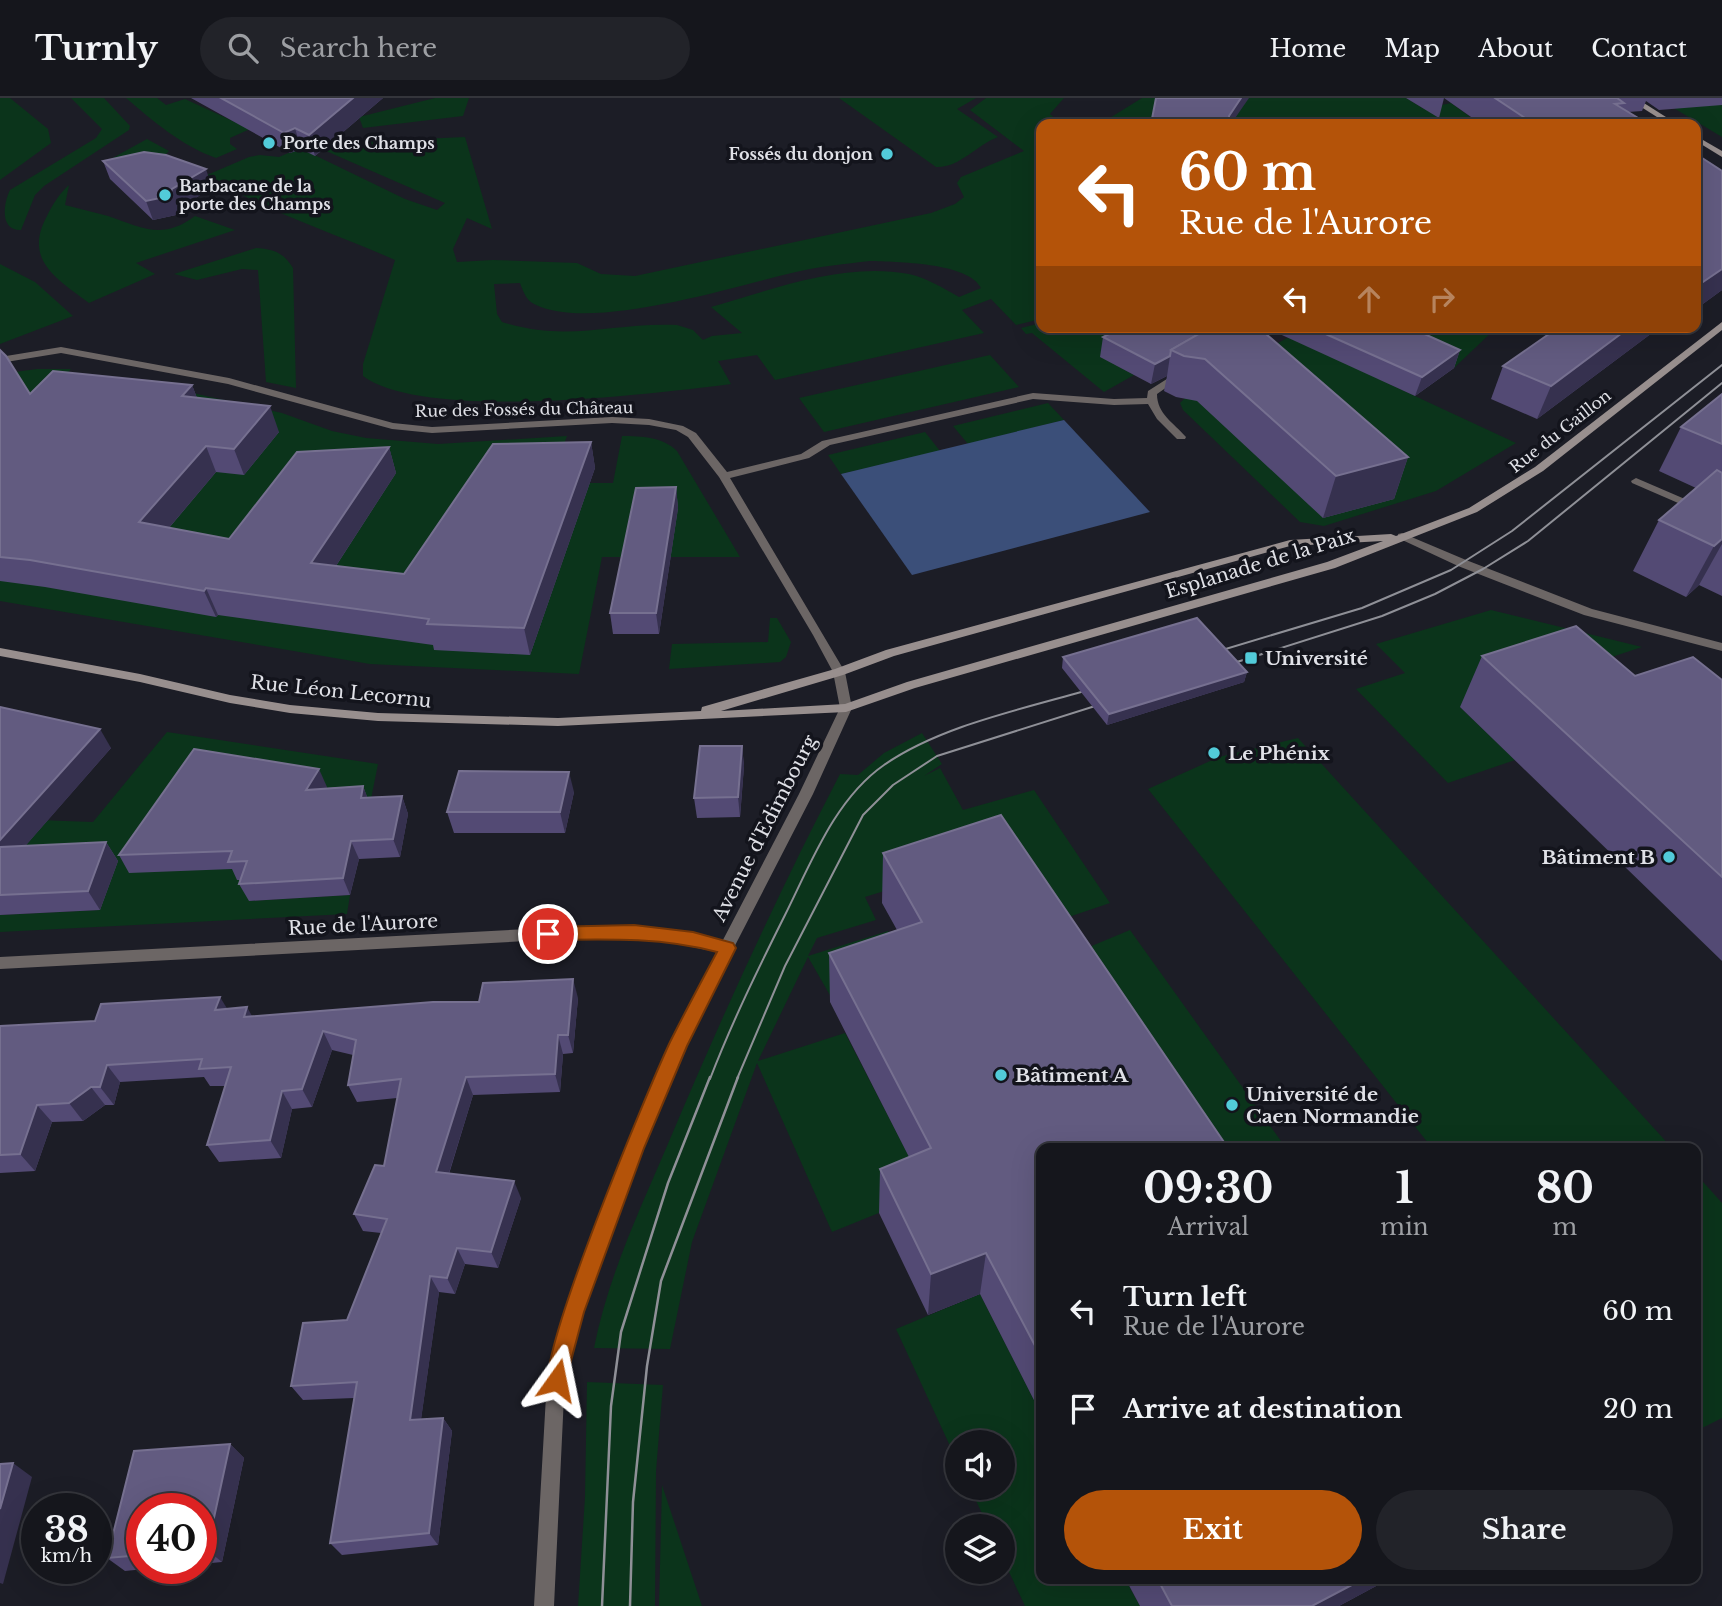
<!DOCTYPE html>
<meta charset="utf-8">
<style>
body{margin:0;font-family:"Libre Baskerville",serif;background:#222329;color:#f1f3f6;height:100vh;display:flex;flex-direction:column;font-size:26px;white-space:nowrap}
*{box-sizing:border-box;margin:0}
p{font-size:23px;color:#9d9fa3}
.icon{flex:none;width:38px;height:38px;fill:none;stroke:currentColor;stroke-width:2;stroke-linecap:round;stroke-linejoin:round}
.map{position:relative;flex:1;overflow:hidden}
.sheet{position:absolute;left:1036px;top:1045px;width:665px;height:441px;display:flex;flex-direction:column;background:#15161c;border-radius:14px;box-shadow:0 7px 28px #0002,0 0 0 2px #34353b}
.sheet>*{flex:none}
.top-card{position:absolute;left:1036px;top:21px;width:665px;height:214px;border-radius:14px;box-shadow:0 7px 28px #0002,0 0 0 2px #34353b;background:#b45309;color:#fff;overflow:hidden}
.tools{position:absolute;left:945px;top:1332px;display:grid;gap:14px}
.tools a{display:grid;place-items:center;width:70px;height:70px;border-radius:50%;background:#15161c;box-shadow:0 7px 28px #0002,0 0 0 2px #34353b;font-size:35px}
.speed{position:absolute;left:21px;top:1395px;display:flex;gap:14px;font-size:35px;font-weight:700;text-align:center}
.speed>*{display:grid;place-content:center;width:91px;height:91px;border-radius:50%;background:#15161c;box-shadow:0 7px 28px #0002,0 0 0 2px #34353b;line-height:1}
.speed small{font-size:18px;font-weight:400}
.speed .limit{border:10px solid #d22;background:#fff;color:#111}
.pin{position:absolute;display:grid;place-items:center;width:60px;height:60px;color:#fff;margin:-30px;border:4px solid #fff;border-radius:50%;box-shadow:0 2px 7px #0007}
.me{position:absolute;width:77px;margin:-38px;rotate:12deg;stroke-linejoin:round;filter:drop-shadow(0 0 5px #0008)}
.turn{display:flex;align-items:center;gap:24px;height:147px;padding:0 28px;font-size:32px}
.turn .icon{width:91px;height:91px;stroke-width:2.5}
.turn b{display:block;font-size:49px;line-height:60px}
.lanes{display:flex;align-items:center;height:66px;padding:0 28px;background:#0003;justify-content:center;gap:35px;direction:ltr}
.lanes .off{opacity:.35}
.eta{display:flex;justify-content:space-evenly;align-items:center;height:119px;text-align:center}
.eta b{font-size:42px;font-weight:700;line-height:49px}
.action{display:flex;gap:14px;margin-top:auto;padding:14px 28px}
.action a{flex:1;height:80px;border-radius:42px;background:#b45309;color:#fff;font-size:28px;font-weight:700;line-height:80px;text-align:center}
.action a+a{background:#222329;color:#f1f3f6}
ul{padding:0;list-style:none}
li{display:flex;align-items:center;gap:21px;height:98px;padding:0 28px}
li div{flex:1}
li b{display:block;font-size:26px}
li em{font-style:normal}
header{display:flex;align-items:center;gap:42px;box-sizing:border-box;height:98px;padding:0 35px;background:#15161c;border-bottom:2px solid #34353b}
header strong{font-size:33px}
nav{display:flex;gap:38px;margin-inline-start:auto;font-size:24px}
.search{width:490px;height:63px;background:#222329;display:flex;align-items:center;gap:18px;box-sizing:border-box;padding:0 24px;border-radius:38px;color:#9d9fa3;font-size:26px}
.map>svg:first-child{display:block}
</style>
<header>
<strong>Turnly</strong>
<div class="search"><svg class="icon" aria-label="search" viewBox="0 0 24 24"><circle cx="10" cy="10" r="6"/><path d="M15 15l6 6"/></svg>Search here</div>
<nav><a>Home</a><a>Map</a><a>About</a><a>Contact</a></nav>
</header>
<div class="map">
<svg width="1722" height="1508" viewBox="0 0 1722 1508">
<rect width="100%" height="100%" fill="#1c1d26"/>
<g fill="#0b341b" fill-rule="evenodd">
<path d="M0,0H10L48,31L51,45L0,82Z"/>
<path d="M71,0H104L130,28L129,32L44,88L35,97L21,132C0,133 3,106 10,92L96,40L102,31Z"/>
<path d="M126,0H157L166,7L185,1L250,31L230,40V46L237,51L216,60C182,48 153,23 126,0Z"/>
<path d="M435,0H469L463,18L363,30L359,19Z"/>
<path d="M839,0H976L957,11L998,39C976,47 960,70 936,69Z"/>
<path d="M986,0H1064L1050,16L1062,26H1041V221L1016,227L991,201L962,212L984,235L775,282L757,257L718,263L731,286C652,296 425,324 363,278V266L395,162C332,134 266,114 207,77L249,59L260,57L279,59L300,50L405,101L437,112L445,105L310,46L465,39L492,131L467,120L453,151L457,164L493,162L577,165L601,176L635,178L931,115L955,106L964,99L957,85L961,79L1024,53L970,12ZM870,163C895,164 968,164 981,190L959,199C943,190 927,180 909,176C843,164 774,191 711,209L742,235L712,238L703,242L693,232L677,227C613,224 568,245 502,224L497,216L494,186L520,185C523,193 526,202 534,206C589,235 735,188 796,174C820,168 845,166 870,163Z"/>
<path d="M1142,0H1406L1424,11L1451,5L1480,26H1100Z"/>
<path d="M1657,0H1722V39Z"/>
<path d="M147,41L169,53L166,56L109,62Z"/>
<path d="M69,87L65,107C79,111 94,114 108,118C141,129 162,143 195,118L235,132L136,165L155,176L89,205C57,181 23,162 47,118C53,106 59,96 69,87Z"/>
<path d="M256,150C274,151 284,155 293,170L296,290L266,284L258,172L242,171L197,182L174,176Z"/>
<path d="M0,166L35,184L73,218L0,246Z"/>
<path d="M1041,225V229H1154L1101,259L1134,277L1104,294L1032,235L1026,236L1021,230Z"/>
<path d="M1307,229H1497L1454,270L1425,257L1389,286L1516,345L1436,393L1324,428L1300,424L1183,312L1180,305L1192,293ZM1289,263L1312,275L1262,304Z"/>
<path d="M990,257L1019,289L824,334L799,300Z"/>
<path d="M37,271H71L32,316L0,276Z"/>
<path d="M153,286L282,315L332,333L366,340L438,346L567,338L550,385H613L622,338C641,338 663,339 677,353L740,459H602L579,576L370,566L0,503V395Z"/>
<path d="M1048,305L1064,322L968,346L953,328Z"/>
<path d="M925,334L940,353L841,376L828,357Z"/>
<path d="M1491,512L1642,549L1460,609L1515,662L1448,685L1356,591L1405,575L1376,546Z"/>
<path d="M770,520H777L791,544L786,559L780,564L669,571L672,546L768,544Z"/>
<path d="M167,634L378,666L370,706L242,727L238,781H256L249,803L350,797L347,816L0,834V817L100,812L2,769L9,721L93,724Z"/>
<path d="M922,635L942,666L924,678L940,670L963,712L1034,692L1110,805L1048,826L1005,755L865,799L876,822L817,840L808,858L888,833L913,872L831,899L808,859L758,963L845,935L928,1095L832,1134L757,965L692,1144L670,1251L594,1250C608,1178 641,1109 670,1041C722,918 778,795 840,676L858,677L884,655Z"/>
<path d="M1298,640L1672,1050H1432L1148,691L1219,659Z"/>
<path d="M1130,832L1286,1050H1200L1070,857Z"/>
<path d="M1696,1076L1722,1105V1320L1696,1333Z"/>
<path d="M980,1196L1041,1316V1480L1125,1481L1140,1508H1025L1003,1461V1428H988L970,1390H1003V1344H957V1363L896,1231Z"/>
<path d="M587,1284L663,1287L656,1373L655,1508H578L585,1399Z"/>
<path d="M662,1387L702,1508H659Z"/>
</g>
<path fill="#3b4f79" d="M1064,322L1150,414L912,477L841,376Z"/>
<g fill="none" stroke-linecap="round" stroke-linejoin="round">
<g fill="#6c6665" fill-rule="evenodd">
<path d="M61,249L229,280L393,325L432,329L612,319L649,321L683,328L696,335L727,374L801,356L822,343L1033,295L1114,301L1147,300L1148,293L1181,272L1186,275L1184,277L1157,296C1157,316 1174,325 1186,339L1185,341H1177L1157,321L1148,306L1114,307L1033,301L830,347L809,360L730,380L845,574L852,610L846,614L840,610L833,574L813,537L719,379L688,339L676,332L649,327L612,325L432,335L392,331L228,286L61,255L0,265V259Z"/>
<path d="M1636,380L1722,417V424L1632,385L1631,383Z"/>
<path d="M603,827L662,831L727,844L732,846L734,850L732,854L727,856L662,843L603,839L0,871V859Z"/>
</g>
<g fill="#6c6665" fill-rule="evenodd">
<path d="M1402,435L1466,462L1592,511L1722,545V553L1584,517L1458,468L1398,440V436Z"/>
<path d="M846,606L852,610L813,696L727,863L676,970L640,1059L584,1210L572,1254L564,1298L554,1508H534L546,1298L554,1254L566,1210L623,1059L660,970L712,863L799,696L840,610Z"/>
</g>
<g fill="#988f8e" fill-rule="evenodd">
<path d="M1627,0H1636L1677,26H1668Z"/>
<path d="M1696,38L1722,53V59L1696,43Z"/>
<path d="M1722,224V232L1543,373L1477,414L1335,470L915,590L846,614L558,628L378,623L290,615L230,605L140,584L0,558V550L140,576L230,597L290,607L378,615L558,620L701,613L702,609L835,571L886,552L1290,442L1391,436L1396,438L1469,410L1535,369ZM1383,443L1327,464L907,584L845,606L721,613L843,577L894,558L1290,448Z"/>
</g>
<g stroke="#8f9097" stroke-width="2">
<path d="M1209,556L1362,510L1451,472L1512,433L1722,267"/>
<path d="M1218,570L1382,518L1435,496L1483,471L1528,443L1722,285"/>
<path d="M710,981C732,924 758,871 785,817C811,765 835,701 884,667C943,626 1029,610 1098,589"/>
<path d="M737,981L785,868L863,717L893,687L937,658L1111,603"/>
</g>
<g stroke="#8f9097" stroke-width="2.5">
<path d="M602,1508L611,1308L621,1234L668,1085L710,979"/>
<path d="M630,1508L633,1404L647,1268L661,1183L738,979"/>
</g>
</g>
<g fill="#534a74">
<path d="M191,0H383L315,58L301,51L290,55Z"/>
<path d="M1406,0H1722V7L1659,12L1646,3L1642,13L1628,14L1648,26H1481L1444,0L1439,20Z"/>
<path d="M1696,56L1722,73V192L1696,211Z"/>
<path d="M103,63L212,90L179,110L176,117L153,122L110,81Z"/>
<path d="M1258,229L1408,359L1394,401L1323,420L1197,303L1176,299L1164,293L1167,278L1151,286L1100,259L1103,239Z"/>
<path d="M1270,229H1409L1460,252L1454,270L1415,298L1271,232Z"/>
<path d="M1559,229H1660L1537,321L1491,301L1503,268Z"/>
<path d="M0,252L30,296L192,287L197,300L279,334L244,377L216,374L169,430L229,441L389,349L396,375L336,468L404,476L591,344L595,370L530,557L434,552L433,547L218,517L216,519L45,489L0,483Z"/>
<path d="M1722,296V498L1699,487L1686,499L1633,473L1659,422L1696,390L1659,373L1681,329Z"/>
<path d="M676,389L678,410L659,536H613L610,515Z"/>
<path d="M1482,558L1635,578L1722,582V863L1460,609Z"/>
<path d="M1063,559L1247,574L1244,584L1107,627L1062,570Z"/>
<path d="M0,609L111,650L25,748L106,744L118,763L100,812L0,817Z"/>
<path d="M742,648L744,668L740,719L697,720L694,700Z"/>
<path d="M363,688L367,699L402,698L408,716L400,759L359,761L350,797L249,803L239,786L241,782H237L232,771L129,775L119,757L327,689L326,690Z"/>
<path d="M574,694L565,735H454L447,714Z"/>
<path d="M1001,717L1041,1050V1316L980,1196L928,1217L879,1115L880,1071L909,1059L830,904L829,855L897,832L882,805L883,755Z"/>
<path d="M578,900L573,955L563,956L560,994L473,997L449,1076L521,1100L498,1170L465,1166L455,1196L439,1194L421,1321L443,1320L452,1333L438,1447L342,1457L330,1445L354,1300L303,1302L291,1288L347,1222L381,1135L363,1133L354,1116L384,1068L397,1000L357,1004L348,987L353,957L332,952L312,1009L292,1011L281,1060L219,1064L207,1047L225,988H210L204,979L120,984L114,1007H105L83,1023L52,1024L35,1073L0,1075V928L95,923L227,911L252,918L479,904Z"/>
<path d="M230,1346L244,1360L222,1464L201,1466V1410H142V1470H155L125,1473L107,1460L134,1353Z"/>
<path d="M1125,1480H1391L1339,1508H1140Z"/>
</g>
<g fill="#36314f">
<path d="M353,0H383L315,58L309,37Z"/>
<path d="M1241,0H1249L1231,26H1227L1229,18Z"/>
<path d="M295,30L301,51L290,55L284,35Z"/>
<path d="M206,71L212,90L179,110L176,117L153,122L146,103Z"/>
<path d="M1722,171V192L1696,211V199L1703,184Z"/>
<path d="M1630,229H1660L1537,321L1551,288Z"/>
<path d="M1460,252L1454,270L1415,298L1422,279Z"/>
<path d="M1170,258L1167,278L1151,286L1155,266Z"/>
<path d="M192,287L202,313L182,298Z"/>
<path d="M270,308L279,334L244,377L234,351Z"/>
<path d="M591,344L595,370L530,557L524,530Z"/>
<path d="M206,348L216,374L151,451L139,424Z"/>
<path d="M389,349L396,375L321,491L311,465Z"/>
<path d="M1408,359L1394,401L1323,420L1336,378Z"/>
<path d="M676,389L678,410L659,536L656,515Z"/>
<path d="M1722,441V446L1699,487L1686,499L1714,448Z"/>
<path d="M206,490L218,517L216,519L204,493Z"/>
<path d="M1247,574L1244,584L1107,627L1109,616Z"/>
<path d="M100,631L111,650L7,769L0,759V742Z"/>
<path d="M742,648L744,668L740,719L738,699Z"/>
<path d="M319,671L327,689L314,710L306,692Z"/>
<path d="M569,674L574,694L565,735L560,714Z"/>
<path d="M363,688L370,706L361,700Z"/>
<path d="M402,698L408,716L400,759L393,741Z"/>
<path d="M351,743L359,761L350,797L343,780Z"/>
<path d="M106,744L118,763L100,812L88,793Z"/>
<path d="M573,881L578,900L573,955L568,937Z"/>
<path d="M220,899L231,917L215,912Z"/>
<path d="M247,909L257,927L244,919Z"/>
<path d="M323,933L332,952L312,1009L302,991Z"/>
<path d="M558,937L563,956L560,994L555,976Z"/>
<path d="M107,967L120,984L114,1007L100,989Z"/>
<path d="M466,979L473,997L444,1091L436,1074Z"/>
<path d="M91,989L105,1007L83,1023L69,1005Z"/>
<path d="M282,993L292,1011L281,1060L270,1042Z"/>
<path d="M37,1007L52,1024L35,1073L20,1056Z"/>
<path d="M514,1083L521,1100L498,1170L491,1154Z"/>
<path d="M457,1150L465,1166L455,1196L447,1180Z"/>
<path d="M986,1155L980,1196L928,1217L931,1176Z"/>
<path d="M430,1178L439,1194L419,1336L410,1322Z"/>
<path d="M443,1320L452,1333L438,1447L429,1435Z"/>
<path d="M230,1346L244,1360L222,1464L207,1452Z"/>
<path d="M13,1365L32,1379L3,1486L0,1485V1411Z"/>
<path d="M1365,1480H1391L1339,1508H1312Z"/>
</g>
<g fill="#625b80" stroke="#767090" stroke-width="2">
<path d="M221,0H353L309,37L295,30L284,35Z"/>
<path d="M1156,0H1241L1229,18V26H1151Z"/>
<path d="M1495,0H1617L1624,5L1615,6L1648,26H1534Z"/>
<path d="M144,54L166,57L206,71L172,91L170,98L146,103L103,63Z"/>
<path d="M1696,56L1722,73V171L1703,184L1696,182Z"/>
<path d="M1123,229H1211L1171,252L1170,258L1155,266L1103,239Z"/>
<path d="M1211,229H1258L1408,359L1336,378L1205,261L1184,258L1171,252Z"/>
<path d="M1310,229H1409L1460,252L1422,279Z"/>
<path d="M1559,229H1630L1551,288L1503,268Z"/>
<path d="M0,252L6,258L30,296L53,273L192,287L182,298L270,308L234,351L206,348L139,424L229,441L297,354L389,349L311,465L404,476L493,346L591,344L524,530L427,526L429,521L206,490L204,493L30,462L0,459Z"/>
<path d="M1722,296V346L1681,329Z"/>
<path d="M1717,372L1722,375V441L1714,448L1659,422Z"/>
<path d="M676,389L656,515H610L636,390Z"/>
<path d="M1197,520L1247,574L1109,616L1063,559Z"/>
<path d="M1576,528L1635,578L1693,559L1722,582V779L1482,558Z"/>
<path d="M0,609L100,631L0,742Z"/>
<path d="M700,648H742L738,699L694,700Z"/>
<path d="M194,651L319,671L306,692L363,688L361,700L402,698L393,741L351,743L343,780L239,786L247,763L228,764L232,753L119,757Z"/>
<path d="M459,673L569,674L560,714H447Z"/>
<path d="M1001,717L1228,1050H1041V1259L986,1155L931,1176L880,1071L931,1050L829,855L922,824L883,755Z"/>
<path d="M106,744L88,793L0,797V749Z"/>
<path d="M573,881L568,937H558L555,976L466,979L436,1074L514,1083L491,1154L457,1150L447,1180L430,1178L410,1322L443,1320L429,1435L330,1445L357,1284L291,1288L303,1225L347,1222L387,1121L354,1116L375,1067L384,1068L401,981L348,987L356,942L323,933L302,991L282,993L270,1042L207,1047L231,969L199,971L202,961L107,967L100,989H91L69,1005L37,1007L20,1056L0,1057V928L95,923L101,906L220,899L215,912L247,909L244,919L433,904H479L483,885Z"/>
<path d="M230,1346L207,1452H201V1410H142V1457L107,1460L134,1353Z"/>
<path d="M13,1365L0,1411V1366Z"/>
<path d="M1157,1480H1365L1312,1508H1172Z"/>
</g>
<path fill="#b45309" stroke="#753606" stroke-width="2" d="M634,827L693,834L733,845L736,850L687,948L644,1050L584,1214L564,1289L557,1292L549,1289C536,1258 649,989 670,944C685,914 701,884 717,854C661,839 606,841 548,842L542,840L540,836L542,831L548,829Z"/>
<g fill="#52cbd9" stroke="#13141c" stroke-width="2.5">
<circle cx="269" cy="45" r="7"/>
<circle cx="887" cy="56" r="7"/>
<circle cx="165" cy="97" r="7"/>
<rect x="1244" y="553" width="14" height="14" rx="3.5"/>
<circle cx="1214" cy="655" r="7"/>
<circle cx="1669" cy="759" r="7"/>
<circle cx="1001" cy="977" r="7"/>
<circle cx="1232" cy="1007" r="7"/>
</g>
<g text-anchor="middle" stroke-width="7" stroke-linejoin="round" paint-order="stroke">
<g font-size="16" font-weight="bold" fill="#e0e1e7" stroke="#13141c" text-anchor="start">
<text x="283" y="51">Porte des Champs</text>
<text x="873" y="62" text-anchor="end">Fossés du donjon</text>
<text x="179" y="94">Barbacane de la<tspan x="179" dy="18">porte des Champs</tspan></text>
</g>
<g font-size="16" fill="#e0e1e7" stroke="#13141c">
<text transform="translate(524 311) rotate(-1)" y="6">Rue des Fossés du Château</text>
<text transform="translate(1560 333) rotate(-38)" y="6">Rue du Gaillon</text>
</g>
<g font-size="19" fill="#e0e1e7" stroke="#13141c">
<text transform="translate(1260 465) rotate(-17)" y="7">Esplanade de la Paix</text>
<text transform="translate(341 593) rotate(6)" y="7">Rue Léon Lecornu</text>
<text transform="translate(764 730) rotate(-63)" y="7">Avenue d'Edimbourg</text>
<text transform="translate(363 826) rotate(-3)" y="7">Rue de l'Aurore</text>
</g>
<g font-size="19" font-weight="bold" fill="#e0e1e7" stroke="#13141c" text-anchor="start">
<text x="1265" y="567">Université</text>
<text x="1228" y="662">Le Phénix</text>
<text x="1655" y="766" text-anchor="end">Bâtiment B</text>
<text x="1015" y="984">Bâtiment A</text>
<text x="1246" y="1003">Université de<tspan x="1246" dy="22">Caen Normandie</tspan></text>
</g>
</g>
</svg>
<div class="tools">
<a><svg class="icon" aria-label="sound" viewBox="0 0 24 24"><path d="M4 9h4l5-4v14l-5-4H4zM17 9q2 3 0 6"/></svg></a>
<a><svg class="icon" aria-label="layers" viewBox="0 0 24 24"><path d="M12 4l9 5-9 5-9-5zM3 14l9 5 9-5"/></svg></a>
</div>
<div class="speed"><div>38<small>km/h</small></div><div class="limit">40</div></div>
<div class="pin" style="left:548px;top:836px;background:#d93025"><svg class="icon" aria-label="arrive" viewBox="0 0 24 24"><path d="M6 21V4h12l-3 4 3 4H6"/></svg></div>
<svg class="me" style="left:557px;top:1282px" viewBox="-20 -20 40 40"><path d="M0-17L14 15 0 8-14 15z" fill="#b45309" stroke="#fff" stroke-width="4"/></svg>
<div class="top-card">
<div class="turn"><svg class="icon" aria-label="left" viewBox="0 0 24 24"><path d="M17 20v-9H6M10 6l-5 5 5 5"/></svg><div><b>60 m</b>Rue de l'Aurore</div></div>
<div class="lanes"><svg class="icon" aria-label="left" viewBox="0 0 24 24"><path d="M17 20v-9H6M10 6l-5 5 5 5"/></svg><svg class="icon off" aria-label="ahead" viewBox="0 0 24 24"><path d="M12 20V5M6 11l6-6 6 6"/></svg><svg class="icon off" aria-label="right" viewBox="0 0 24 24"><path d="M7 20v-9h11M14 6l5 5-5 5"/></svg></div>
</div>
<section class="sheet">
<div class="eta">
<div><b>09:30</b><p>Arrival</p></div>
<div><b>1</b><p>min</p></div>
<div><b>80</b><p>m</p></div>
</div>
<ul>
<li><svg class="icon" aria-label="left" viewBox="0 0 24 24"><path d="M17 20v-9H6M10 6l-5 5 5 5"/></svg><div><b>Turn left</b><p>Rue de l'Aurore</p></div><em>60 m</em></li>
<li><svg class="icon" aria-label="arrive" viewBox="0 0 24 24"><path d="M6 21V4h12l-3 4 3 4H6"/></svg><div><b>Arrive at destination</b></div><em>20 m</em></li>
</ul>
<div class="action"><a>Exit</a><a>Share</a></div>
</section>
</div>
